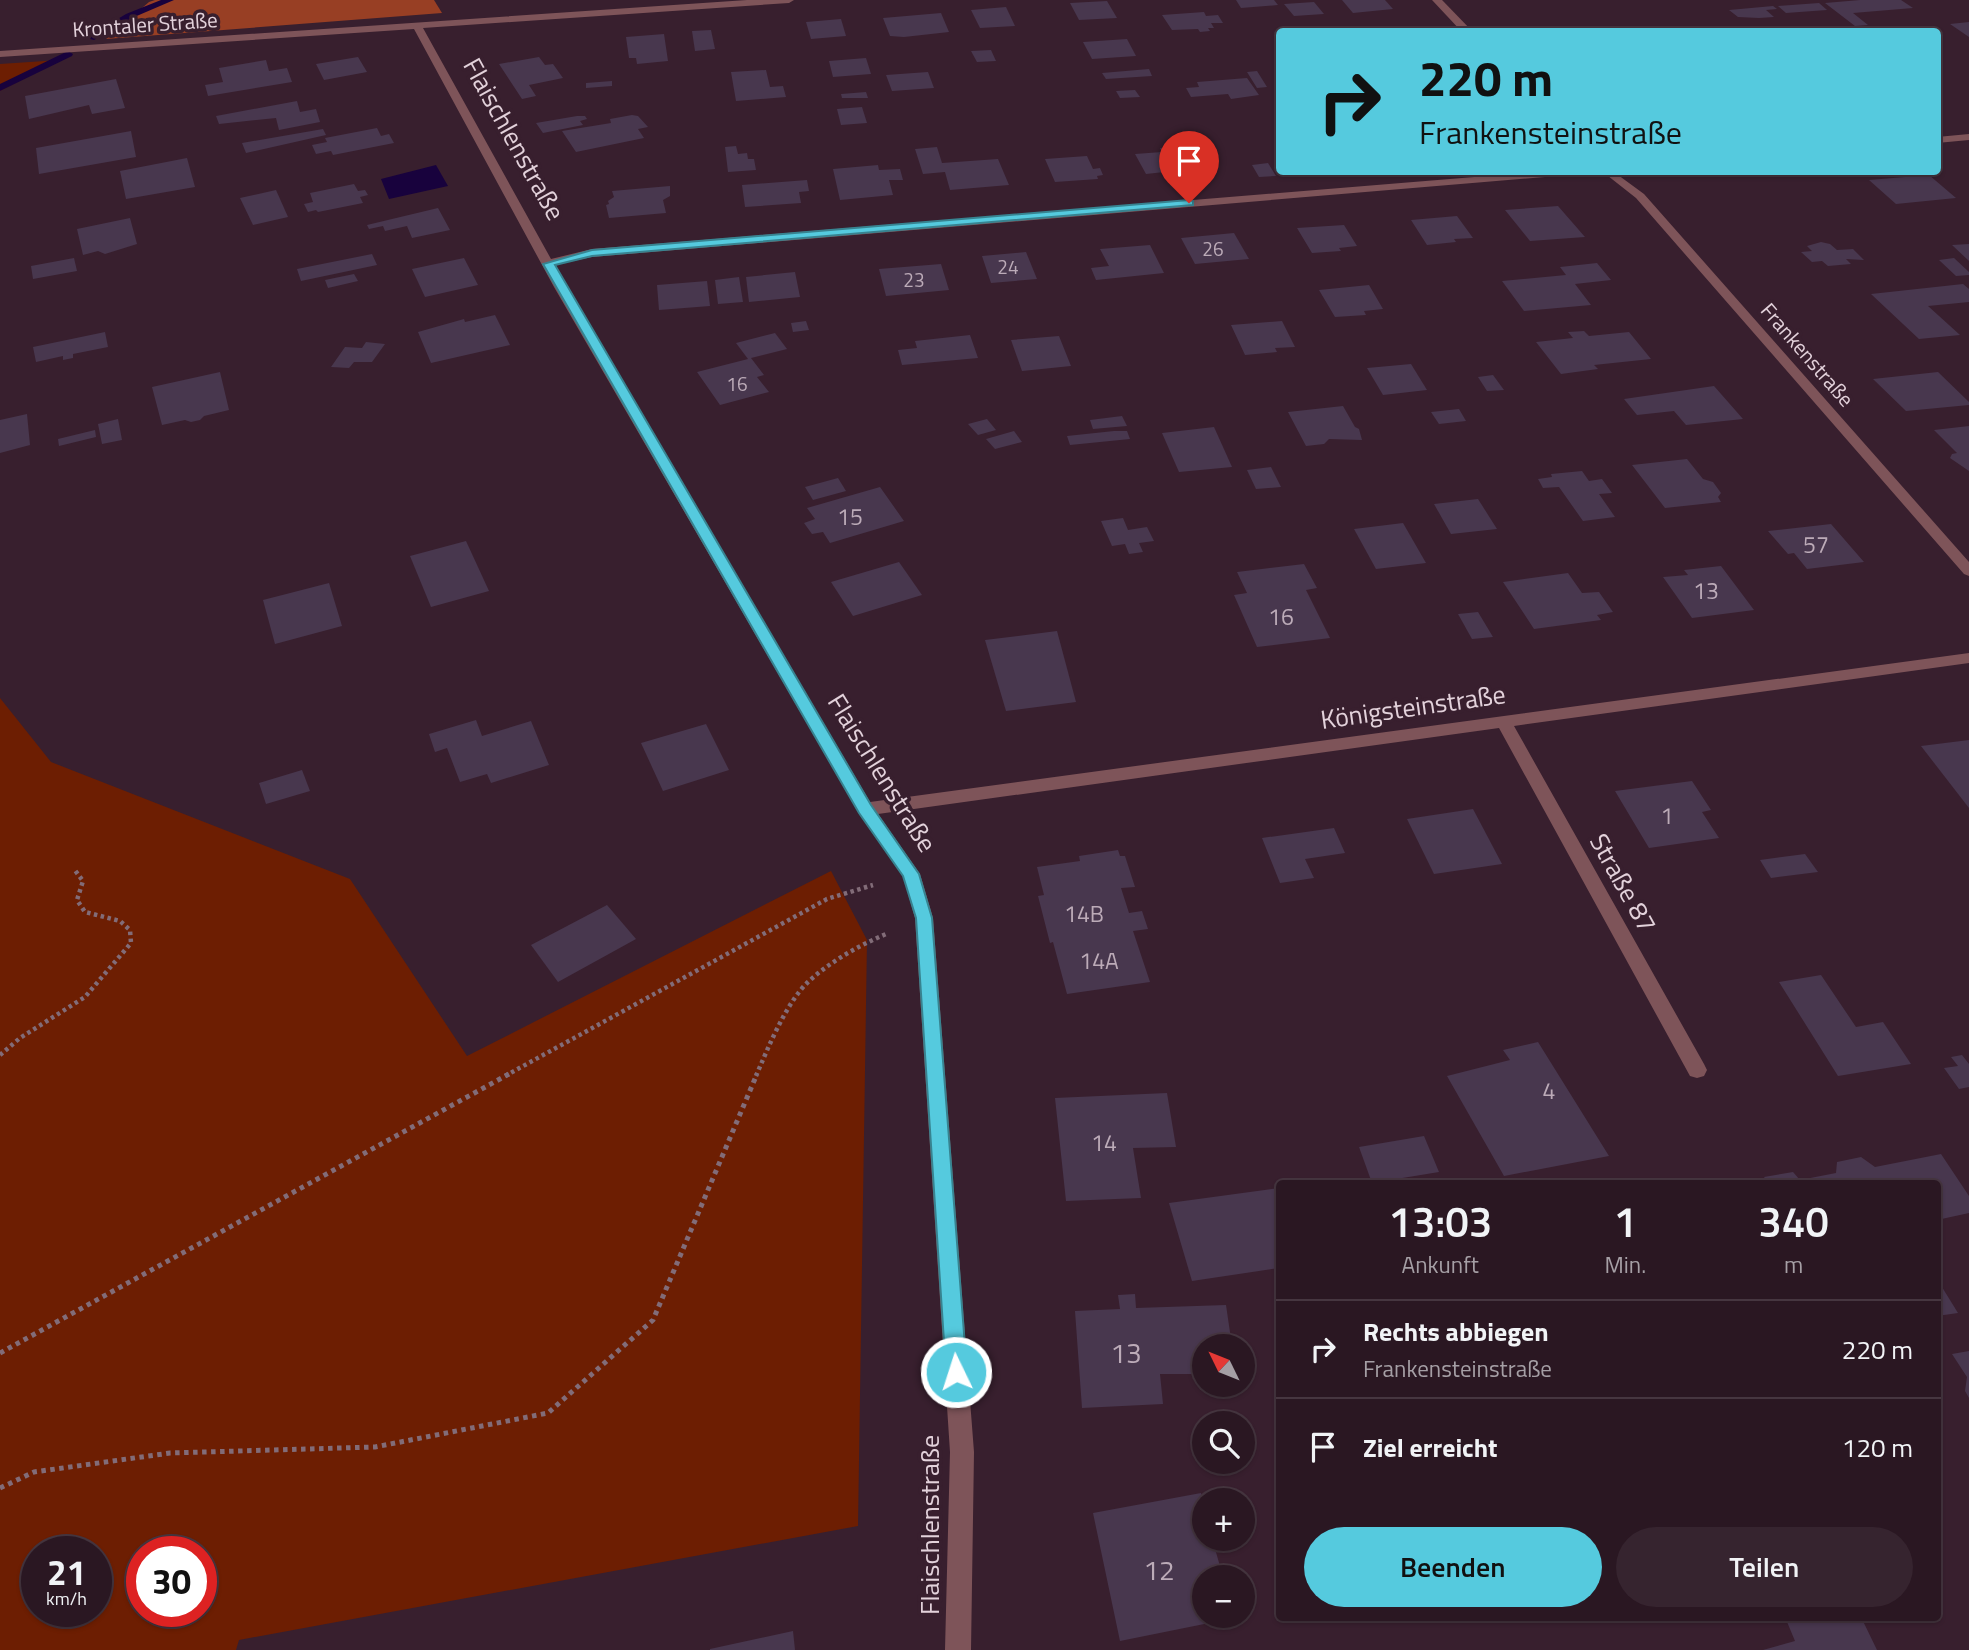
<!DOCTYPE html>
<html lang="de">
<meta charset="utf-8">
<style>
body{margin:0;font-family:"Titillium Web",sans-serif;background:#36242f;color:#f1f3f6;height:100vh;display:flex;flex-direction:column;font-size:26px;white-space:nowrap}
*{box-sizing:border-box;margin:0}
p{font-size:23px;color:#a59fa5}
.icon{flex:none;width:38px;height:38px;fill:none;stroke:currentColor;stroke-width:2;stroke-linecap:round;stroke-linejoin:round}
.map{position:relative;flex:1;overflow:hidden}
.details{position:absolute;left:1276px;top:1180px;width:665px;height:441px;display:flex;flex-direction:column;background:#2a1722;border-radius:7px;box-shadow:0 2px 5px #0004,0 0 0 2px #463640}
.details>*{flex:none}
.top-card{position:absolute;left:1276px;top:28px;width:665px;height:147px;border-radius:7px;box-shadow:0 2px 5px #0004,0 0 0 2px #463640;background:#55cade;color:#111;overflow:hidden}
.needle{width:46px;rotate:313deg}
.controls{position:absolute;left:1192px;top:1334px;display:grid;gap:14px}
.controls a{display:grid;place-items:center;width:63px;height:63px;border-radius:50%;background:#2a1722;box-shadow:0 2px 5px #0004,0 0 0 2px #463640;font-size:35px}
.speed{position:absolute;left:21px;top:1536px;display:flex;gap:14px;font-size:35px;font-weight:700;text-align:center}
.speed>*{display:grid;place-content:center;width:91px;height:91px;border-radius:50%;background:#2a1722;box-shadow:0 2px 5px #0004,0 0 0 2px #463640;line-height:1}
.speed small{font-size:18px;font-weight:400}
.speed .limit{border:10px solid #d22;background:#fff;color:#111}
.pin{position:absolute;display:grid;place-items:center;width:60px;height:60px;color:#fff;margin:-72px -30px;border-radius:50% 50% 50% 0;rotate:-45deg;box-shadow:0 0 7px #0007}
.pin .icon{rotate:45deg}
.me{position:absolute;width:77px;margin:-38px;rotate:356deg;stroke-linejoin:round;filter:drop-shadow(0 0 5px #0008)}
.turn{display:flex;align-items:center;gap:24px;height:147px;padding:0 28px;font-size:32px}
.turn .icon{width:91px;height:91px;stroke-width:2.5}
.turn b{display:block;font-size:49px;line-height:60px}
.eta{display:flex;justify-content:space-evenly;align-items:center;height:119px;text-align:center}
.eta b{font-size:42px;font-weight:600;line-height:49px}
.action{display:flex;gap:14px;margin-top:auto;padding:14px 28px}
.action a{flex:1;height:80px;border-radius:42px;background:#55cade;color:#111;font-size:28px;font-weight:600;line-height:80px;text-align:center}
.action a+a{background:#36242f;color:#f1f3f6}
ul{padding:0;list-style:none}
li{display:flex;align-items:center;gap:21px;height:98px;padding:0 28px;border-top:2px solid #463640}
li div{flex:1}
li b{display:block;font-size:26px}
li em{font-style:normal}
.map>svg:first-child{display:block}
</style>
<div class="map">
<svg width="1969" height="1650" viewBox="0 0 1969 1650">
<rect width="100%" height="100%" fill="#381f2e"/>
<g fill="#6d1e02" fill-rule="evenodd">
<path d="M60,60L0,91V64Z"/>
<path d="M0,698L51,762L350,879L467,1056L831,871L867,940L858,1526L239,1640L236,1650H0ZM37,1552H96V1612H37ZM142,1552H201V1612H142Z"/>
</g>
<path fill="#983f24" d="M155,0H434L442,13L106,39L149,2Z"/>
<path fill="#18023d" d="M436,165L448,186L389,199L381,179Z"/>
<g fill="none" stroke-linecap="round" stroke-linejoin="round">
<g fill="#18023d" fill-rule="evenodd">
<path d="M161,0H174L132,18L94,40L86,38L126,14Z"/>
<path d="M68,51L73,54L72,56L0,91V84Z"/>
</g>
</g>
<g fill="#48374e">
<path d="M1236,0H1274L1278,5L1241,8Z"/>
<path d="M1342,0H1385L1393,9L1353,13Z"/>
<path d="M1860,0H1901L1913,8L1853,13L1868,25L1855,26L1825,3Z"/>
<path d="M1107,1L1117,18L1079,20L1070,3Z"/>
<path d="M1314,2L1324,14L1294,16L1284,4Z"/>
<path d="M1819,3L1827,10L1786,13L1778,6Z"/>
<path d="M1773,6L1777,9L1766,10L1774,17L1759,18L1738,17L1729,10Z"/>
<path d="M1006,7L1015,26L980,28L971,10Z"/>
<path d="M1204,12L1206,16L1218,15L1223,23H1211L1214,28H1208L1210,31L1200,32L1198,29L1172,30L1162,15Z"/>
<path d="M941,13L949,32L904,37L890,36L883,18Z"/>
<path d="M841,19L846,36L811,39L806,22Z"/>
<path d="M1969,22V37L1950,24Z"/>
<path d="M711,30L715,49L695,51L692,31Z"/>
<path d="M664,34L668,61L637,64L636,58H629L626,37Z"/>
<path d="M1127,39L1136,56L1092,59L1083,42Z"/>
<path d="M991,50L996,61L977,62L971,51Z"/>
<path d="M358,57L367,72L324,80L316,64Z"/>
<path d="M539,57L545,65L553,64L563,78L529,85L536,96L522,99L499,64Z"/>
<path d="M866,58L871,74L833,77L829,61Z"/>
<path d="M266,60L269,71L287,68L292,82L208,96L205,85L223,82L219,68Z"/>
<path d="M1149,69L1152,76L1106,79L1102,73Z"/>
<path d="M766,70L770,87L783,86L786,97L736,101L731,72Z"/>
<path d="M1257,71L1267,87L1257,88L1247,72Z"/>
<path d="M928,72L934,88L892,91L886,75Z"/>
<path d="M1247,78L1259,95L1231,99L1228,94L1191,97L1186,88L1199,87L1197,82Z"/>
<path d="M116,79L125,108L92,114L89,105L29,119L25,96Z"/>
<path d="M612,81V86L586,88V83Z"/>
<path d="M1135,90L1140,97L1120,98L1116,91Z"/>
<path d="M866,92L868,98H842L841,94Z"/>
<path d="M297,101L300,112L316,109L320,122L279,130L276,118L219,124L216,116Z"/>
<path d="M862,107L867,123L841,125L837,109Z"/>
<path d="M632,115L638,116L648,127L638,129L644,138L576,152L562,131L611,123L610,119Z"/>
<path d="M577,116H585L587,119L580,121L583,125L543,133L536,123Z"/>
<path d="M377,128L381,136L389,134L394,143L333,155L331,151L316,154L312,145L327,142L325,138Z"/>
<path d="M323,129L326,135L246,153L242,143Z"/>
<path d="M131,131L136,157L39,174L36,148Z"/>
<path d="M736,146L738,154L747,153L748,159H754L756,170L728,172L725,147Z"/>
<path d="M937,147L942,163L998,159L1009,185L950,190L945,172L923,174L915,149Z"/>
<path d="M1171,147L1173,151L1180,150L1182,154L1193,153L1201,168L1146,174L1135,154L1162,152L1160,148Z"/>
<path d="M1087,156L1093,169L1100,168L1103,175L1097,176L1098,179L1055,182L1045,159Z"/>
<path d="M187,158L195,187L126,199L120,171Z"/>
<path d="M1268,163L1276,176L1259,177L1252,165Z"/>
<path d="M878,165L879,170L900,169L903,180H889L893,195L840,200L833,169Z"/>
<path d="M1929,175L1956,198L1896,204L1869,180Z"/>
<path d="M807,180L809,191L799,192L801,203L745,207L742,185Z"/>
<path d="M354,184L358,191L365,190L368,195L360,197L363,203L318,212L316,210L308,212L304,204L313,202L310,193Z"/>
<path d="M670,186V196L663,200L666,213L609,218L606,205L609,204L608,201L614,197L612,191Z"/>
<path d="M276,190L288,217L253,225L240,198Z"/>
<path d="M1558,206L1585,237L1530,241L1505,210Z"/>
<path d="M438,208L450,230L412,238L407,226L385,231L383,226L369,229L367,225Z"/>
<path d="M1457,216L1473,238L1454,239L1456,242L1427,245L1411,220Z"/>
<path d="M130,218L137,244L105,254L98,251L83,255L77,229Z"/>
<path d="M1344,225L1357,246L1339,248L1341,251L1312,253L1297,228Z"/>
<path d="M1234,233L1249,259L1195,264L1181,238Z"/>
<path d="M1821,242L1830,244L1837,250L1853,249L1864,260L1846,259L1851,264L1828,266L1822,261L1812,262L1801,252L1812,251L1807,246Z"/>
<path d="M1969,244V261L1952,245Z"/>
<path d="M1150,245L1164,273L1096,280L1091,268L1109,266L1100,249Z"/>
<path d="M1026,252L1037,279L991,283L982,256Z"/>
<path d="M372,254L377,265L301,281L297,269Z"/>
<path d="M74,258L77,271L33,279L31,266Z"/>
<path d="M464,258L478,285L425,297L412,269Z"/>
<path d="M1954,258L1969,272V275L1956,276L1939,260Z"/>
<path d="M1597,263L1611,280L1575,284L1591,305L1524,311L1502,281L1566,275L1560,267Z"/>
<path d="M941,264L949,290L886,296L879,269Z"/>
<path d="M795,272L800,297L749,302L746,277Z"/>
<path d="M354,274L358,281L328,288L325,280Z"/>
<path d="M739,277L743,302L718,304L715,280Z"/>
<path d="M707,281L710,306L659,310L657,285Z"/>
<path d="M1963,284L1969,289V302L1928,306L1960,335L1919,339L1871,294Z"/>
<path d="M1369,285L1383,309L1364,311L1366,315L1335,317L1319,290Z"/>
<path d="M495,315L510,345L431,363L418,332L464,319L465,322Z"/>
<path d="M806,321L809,330L793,332L791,323Z"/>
<path d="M1282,321L1295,347L1275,348L1277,352L1245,355L1231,325Z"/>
<path d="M1584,331L1589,336L1629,332L1651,359L1594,365L1598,369L1561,374L1536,342L1573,338L1568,332Z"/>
<path d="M105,332L108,347L73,354V358L63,360V356L36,362L33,347Z"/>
<path d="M775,333L787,349L751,358L764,375L757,377L769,392L720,405L697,372L748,359L736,343Z"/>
<path d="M970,335L978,358L902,365L898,350L917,348L915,341Z"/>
<path d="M1059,336L1071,366L1022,371L1011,340Z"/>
<path d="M366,342L385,344L372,362H354L349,368L331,367L345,347L362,348Z"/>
<path d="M1411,364L1427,390L1383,395L1367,368Z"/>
<path d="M220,372L229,410L204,416L200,420L191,422L185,420L162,425L152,387Z"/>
<path d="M1938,372L1969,402V405L1906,411L1873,379Z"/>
<path d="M1493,375L1504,390L1487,391L1478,377Z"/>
<path d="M1714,386L1743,419L1686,425L1674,411L1637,415L1624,399Z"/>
<path d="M1343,406L1355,427L1359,429L1362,440L1329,439L1324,444L1306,446L1288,412Z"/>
<path d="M1459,409L1466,421L1439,424L1431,412Z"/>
<path d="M27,414L30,445L0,453V420Z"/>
<path d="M1122,416L1127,426L1093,429L1090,420Z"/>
<path d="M118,419L122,440L102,444L98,424Z"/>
<path d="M987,419L996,430L978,435L968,424Z"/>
<path d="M1969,426V471L1950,458L1952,454L1957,453L1934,430Z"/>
<path d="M1214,427L1232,467L1179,472L1162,433Z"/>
<path d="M95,430L96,437L59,446L58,439Z"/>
<path d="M1014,431L1022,442L995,449L986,439Z"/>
<path d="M1114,431H1127L1130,439L1070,445L1067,436Z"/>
<path d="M1687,459L1703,479L1713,482L1721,493L1718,497L1721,502L1665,508L1632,465Z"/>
<path d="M1271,467L1281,487L1256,489L1247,470Z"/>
<path d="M1582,471L1589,481L1602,479L1612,493L1599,494L1615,517L1583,521L1559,487L1543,488L1538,479L1552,477L1551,474Z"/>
<path d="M838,478L846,491L813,500L805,487Z"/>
<path d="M880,487L904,521L830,543L823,532L812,534L804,523L815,519L807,508Z"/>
<path d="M1478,499L1497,529L1451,534L1434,504Z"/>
<path d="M1123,518L1128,530L1147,527L1154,541L1139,543L1143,552L1129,554L1125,544L1112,546L1101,521Z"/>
<path d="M1403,523L1426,563L1376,569L1354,529Z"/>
<path d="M1831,524L1864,562L1807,569L1794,553L1788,554L1768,531Z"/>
<path d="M466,541L489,591L431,607L410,556Z"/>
<path d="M899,562L922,595L853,616L831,582Z"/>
<path d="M1304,564L1317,588L1306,590L1330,638L1257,647L1234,595L1247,593L1237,572Z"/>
<path d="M1721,566L1754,610L1692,618L1663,577L1688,575L1684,570Z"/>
<path d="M1568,573L1582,593L1599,592L1613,612L1597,615L1601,620L1534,629L1503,582Z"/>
<path d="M329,583L342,626L275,644L263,600Z"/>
<path d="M1478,612L1493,637L1472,639L1458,614Z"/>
<path d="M1057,631L1076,702L1006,711L985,640Z"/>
<path d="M476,720L482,736L531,721L549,765L491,783L487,774L460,782L447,748L435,752L429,734Z"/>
<path d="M706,724L729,770L663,791L641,743Z"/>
<path d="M1969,740V808L1921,746Z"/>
<path d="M302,770L310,791L266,804L259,783Z"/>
<path d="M1692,781L1711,810L1702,812L1719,838L1649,848L1615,791Z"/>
<path d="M1473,809L1502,864L1434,874L1407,819Z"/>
<path d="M1334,828L1345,853L1305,859L1314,878L1280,883L1262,838Z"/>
<path d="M1118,850L1120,856H1125L1135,887L1121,888L1129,913L1142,911L1148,929L1133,931L1150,982L1067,994L1053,942L1050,943L1038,896L1044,895L1037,867L1080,861L1079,856Z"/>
<path d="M1805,854L1818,872L1771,878L1760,860Z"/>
<path d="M607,905L636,939L558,982L531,945Z"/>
<path d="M1821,975L1856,1027L1883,1022L1911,1064L1838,1076L1779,982Z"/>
<path d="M1538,1042L1609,1156L1504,1176L1447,1076L1510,1060L1503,1050Z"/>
<path d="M1962,1055L1969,1064V1087L1959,1089L1944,1068L1958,1066L1951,1057Z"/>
<path d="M1167,1093L1176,1147L1133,1148L1141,1198L1066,1201L1055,1098Z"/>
<path d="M1424,1136L1439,1172L1372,1183L1359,1147Z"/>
<path d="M1941,1154L1969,1196V1213L1937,1220V1183H1768L1764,1177L1793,1172L1800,1180L1836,1173L1837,1162L1861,1157L1875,1167Z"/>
<path d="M1279,1188V1268L1192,1281L1169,1203Z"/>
<path d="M1937,1279L1958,1313L1937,1316Z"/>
<path d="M1135,1294L1136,1308L1226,1305L1232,1346H1204V1374H1160L1163,1404L1082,1408L1075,1311L1120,1309L1118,1295Z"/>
<path d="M1969,1351V1398L1965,1391L1967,1377L1952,1354Z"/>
<path d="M1201,1493L1204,1506V1538H1212L1223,1577H1204V1615H1233L1234,1618L1120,1641L1093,1513Z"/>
<path d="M1785,1617H1861L1877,1650H1763L1795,1641Z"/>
<path d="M793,1631L795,1650H710V1649Z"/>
</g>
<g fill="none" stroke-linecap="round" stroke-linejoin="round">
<g stroke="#826c78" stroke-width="4.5" stroke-dasharray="3.5 3.5" stroke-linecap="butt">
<path d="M0,1055L20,1038L85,997L131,943L130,930L120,921L85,912L77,900L83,881L74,869"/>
<path d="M505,1076L827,899L873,885"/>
<path d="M756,1076C768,1048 786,1003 808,982C831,961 858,946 886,934"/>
</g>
<g stroke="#826c78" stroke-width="5" stroke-dasharray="4.5 4.5" stroke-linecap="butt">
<path d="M0,1353L509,1074"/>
<path d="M0,1488L34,1472L170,1453L375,1447L548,1413L653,1320L757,1074"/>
</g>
<g fill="#7e5459" fill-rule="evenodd">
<path d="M747,0H794L789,3L423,28L551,259L592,249L1535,172H1575L1569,175L592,257L554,265L870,802L1969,653V663L1514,726L1704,1064L1707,1070L1704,1076L1697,1078L1690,1076L1499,728L878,814L920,874L933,918L974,1452L971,1650H945L950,1452L915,918L903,876L859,813L554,287L414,29L0,57V51Z"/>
<path d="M1432,0H1442L1473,32H1462Z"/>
<path d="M1969,134V140L1937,143V137Z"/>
<path d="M1603,172H1614L1644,194L1969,562V576L1964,574L1636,198Z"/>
</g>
</g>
<path fill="#55cade" stroke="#378390" stroke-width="2" d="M1189,200L1193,201V205L592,256L555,265L871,805L919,874L932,918L967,1372L964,1379L956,1382L949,1379L946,1372L916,918L903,876L859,813L543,264L592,250Z"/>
<g text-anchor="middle" stroke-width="7" stroke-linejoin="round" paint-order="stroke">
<g font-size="19" fill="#bcabb8">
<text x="1213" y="256">26</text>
<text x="1008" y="274">24</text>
<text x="914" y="287">23</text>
<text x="737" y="391">16</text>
</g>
<g font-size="21" fill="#e3d2db" stroke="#381f2e">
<text transform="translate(145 25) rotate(-4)" y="7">Krontaler Straße</text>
<text transform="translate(1807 355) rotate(49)" y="7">Frankenstraße</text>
</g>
<g font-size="23" fill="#bcabb8">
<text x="850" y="525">15</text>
<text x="1816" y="553">57</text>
<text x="1706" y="599">13</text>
<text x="1281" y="625">16</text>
<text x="1667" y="824">1</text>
<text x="1084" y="922">14B</text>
<text x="1099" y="969">14A</text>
<text x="1549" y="1099">4</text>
<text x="1104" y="1151">14</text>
</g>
<g font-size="26" fill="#e3d2db" stroke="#381f2e">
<text transform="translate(514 139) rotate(61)" y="9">Flaischlenstraße</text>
<text transform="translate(1413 707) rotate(-8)" y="9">Königsteinstraße</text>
<text transform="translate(882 773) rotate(58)" y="9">Flaischlenstraße</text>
<text transform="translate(1623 883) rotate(61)" y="9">Straße 87</text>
<text transform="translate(930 1525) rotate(-90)" y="9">Flaischlenstraße</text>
</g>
<g font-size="28" fill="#bcabb8">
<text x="1126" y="1363">13</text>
<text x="1159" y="1580">12</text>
</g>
</g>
</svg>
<div class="controls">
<a><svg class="needle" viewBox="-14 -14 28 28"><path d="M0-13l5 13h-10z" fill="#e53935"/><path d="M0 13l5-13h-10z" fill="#a59fa5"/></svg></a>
<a><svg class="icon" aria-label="search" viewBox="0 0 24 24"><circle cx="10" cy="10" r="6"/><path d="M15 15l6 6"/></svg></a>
<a>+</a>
<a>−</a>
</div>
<div class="speed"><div>21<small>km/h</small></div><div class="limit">30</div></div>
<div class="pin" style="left:1189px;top:203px;background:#d93025"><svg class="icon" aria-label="arrive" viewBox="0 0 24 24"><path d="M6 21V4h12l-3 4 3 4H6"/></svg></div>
<svg class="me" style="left:956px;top:1372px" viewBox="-20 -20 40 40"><circle r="17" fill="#55cade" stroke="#fff" stroke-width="3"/><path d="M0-11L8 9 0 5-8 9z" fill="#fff"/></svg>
<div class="top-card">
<div class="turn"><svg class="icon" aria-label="right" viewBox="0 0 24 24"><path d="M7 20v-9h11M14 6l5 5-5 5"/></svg><div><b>220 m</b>Frankensteinstraße</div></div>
</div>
<section class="details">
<div class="eta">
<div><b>13:03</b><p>Ankunft</p></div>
<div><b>1</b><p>Min.</p></div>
<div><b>340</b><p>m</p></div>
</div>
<ul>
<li><svg class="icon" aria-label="right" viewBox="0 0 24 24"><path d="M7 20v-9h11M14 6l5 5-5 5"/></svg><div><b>Rechts abbiegen</b><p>Frankensteinstraße</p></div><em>220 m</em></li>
<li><svg class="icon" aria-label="arrive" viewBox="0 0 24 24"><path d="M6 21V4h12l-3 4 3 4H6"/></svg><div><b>Ziel erreicht</b></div><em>120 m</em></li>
</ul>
<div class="action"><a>Beenden</a><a>Teilen</a></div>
</section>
</div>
